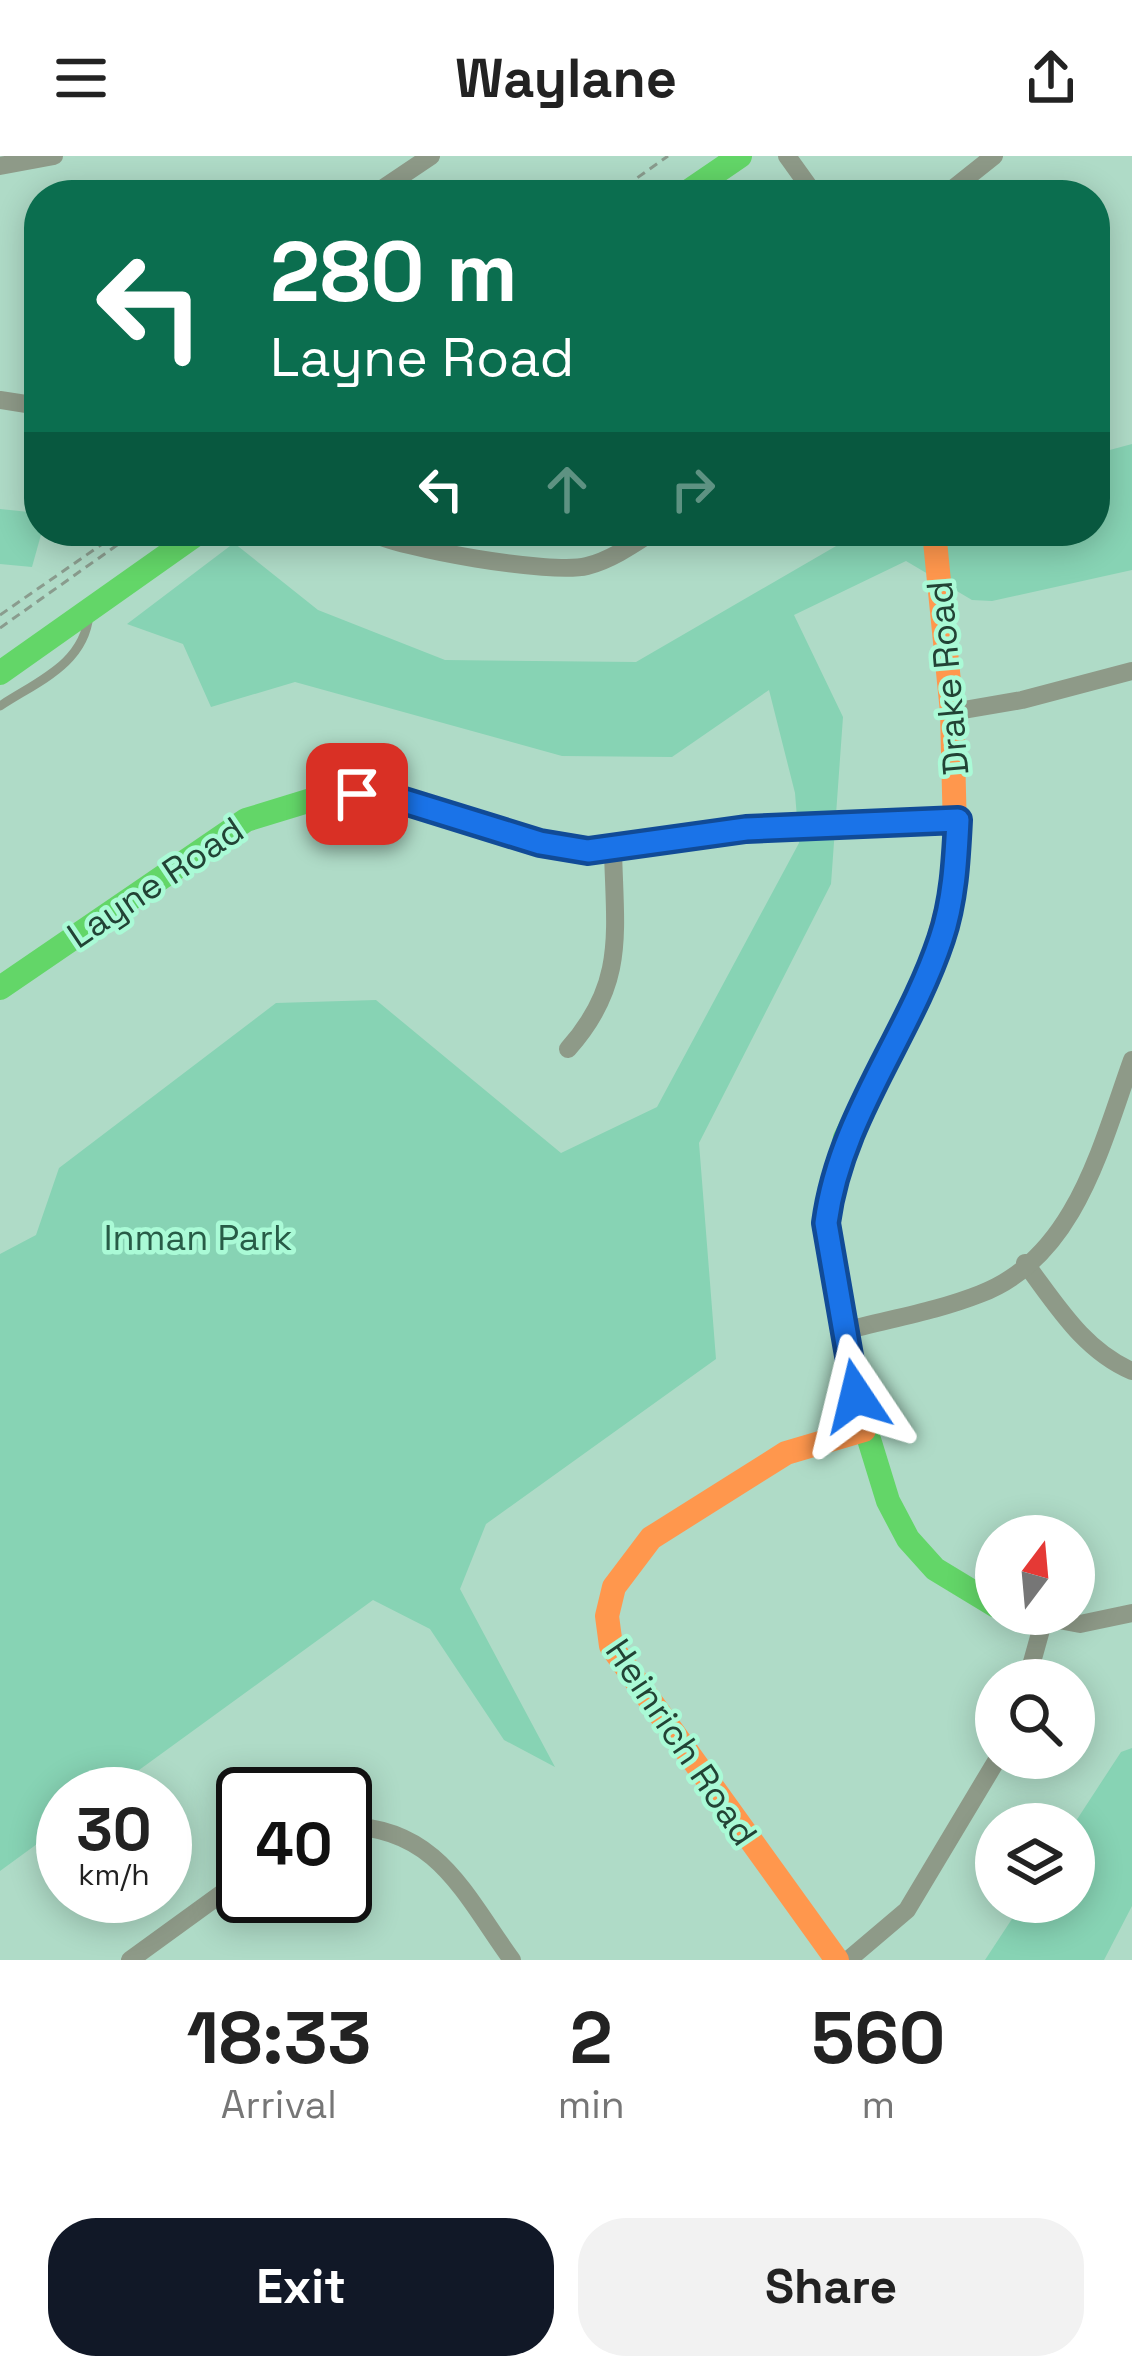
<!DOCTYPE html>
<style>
body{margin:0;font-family:"Space Grotesk",sans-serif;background:#f2f2f2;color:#222;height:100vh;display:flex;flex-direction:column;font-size:45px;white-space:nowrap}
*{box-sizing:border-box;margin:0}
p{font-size:39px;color:#767676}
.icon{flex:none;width:66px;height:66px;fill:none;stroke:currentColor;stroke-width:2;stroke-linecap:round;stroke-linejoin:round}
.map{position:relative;height:1804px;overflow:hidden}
.panel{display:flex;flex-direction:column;background:#fff;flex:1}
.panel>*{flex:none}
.guide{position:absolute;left:24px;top:24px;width:1086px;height:366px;border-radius:48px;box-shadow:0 6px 30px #0003;background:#0b6e4f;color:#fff;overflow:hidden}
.needle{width:78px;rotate:16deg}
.buttons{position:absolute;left:975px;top:1359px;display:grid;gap:24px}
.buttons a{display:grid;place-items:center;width:120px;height:120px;border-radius:50%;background:#fff;box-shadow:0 6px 30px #0003;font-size:60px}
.speed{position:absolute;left:36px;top:1611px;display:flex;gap:24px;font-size:60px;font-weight:700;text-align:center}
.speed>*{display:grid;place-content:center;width:156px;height:156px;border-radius:50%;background:#fff;box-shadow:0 6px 30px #0003;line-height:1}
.speed small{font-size:30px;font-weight:400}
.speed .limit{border:6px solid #111;border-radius:18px;background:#fff;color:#111}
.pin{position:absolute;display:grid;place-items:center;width:102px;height:102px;color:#fff;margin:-51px;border-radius:24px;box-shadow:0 6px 18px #0006}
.me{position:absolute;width:132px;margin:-66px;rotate:350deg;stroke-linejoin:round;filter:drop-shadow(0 0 9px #0008)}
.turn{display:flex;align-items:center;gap:42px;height:252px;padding:0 48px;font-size:54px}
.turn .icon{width:156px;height:156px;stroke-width:2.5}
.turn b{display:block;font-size:84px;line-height:102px}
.lanes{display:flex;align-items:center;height:114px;padding:0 48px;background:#0003;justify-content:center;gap:60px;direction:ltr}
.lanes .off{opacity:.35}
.eta{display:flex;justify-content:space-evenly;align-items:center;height:204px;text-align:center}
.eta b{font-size:72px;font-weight:800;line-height:84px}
.button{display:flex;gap:24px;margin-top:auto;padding:24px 48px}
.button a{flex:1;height:138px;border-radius:48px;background:#111827;color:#fff;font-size:48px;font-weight:800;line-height:138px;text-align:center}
.button a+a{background:#f2f2f2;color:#222}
header{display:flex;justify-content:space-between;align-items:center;height:156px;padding:0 48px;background:#fff;font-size:54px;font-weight:800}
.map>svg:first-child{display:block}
</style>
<header><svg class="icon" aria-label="menu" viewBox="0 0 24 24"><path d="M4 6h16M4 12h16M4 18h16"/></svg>Waylane<svg class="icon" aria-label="share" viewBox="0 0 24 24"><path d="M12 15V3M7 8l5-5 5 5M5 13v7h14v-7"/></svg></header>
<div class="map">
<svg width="1132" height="1804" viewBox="0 0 1132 1804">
<rect width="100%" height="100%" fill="#afdbc7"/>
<g fill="#87d3b4">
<path d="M1132,288V414L992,445L972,444L906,405L794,459L843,561L831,728L699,987L716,1203L486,1368L460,1433L555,1611L504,1584L430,1473L373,1444L106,1638H63V1669L0,1715V1098L36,1079L59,1012L276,847L376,844L561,997L657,951L799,687L795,637L769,534L672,601L562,600L295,526L211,551L183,488L127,468L234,387L318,454L445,504L636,506L862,375H1095V298Z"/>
<path d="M0,353L39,357L42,375L32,411L0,408Z"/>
<path d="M1132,1592V1750L1104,1804H985L1023,1746H1074V1668L1121,1596Z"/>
</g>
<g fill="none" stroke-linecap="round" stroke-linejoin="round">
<g stroke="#8a9c8e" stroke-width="3" stroke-dasharray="9 6" stroke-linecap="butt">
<path d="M613,39L668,0"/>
<path d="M0,459L121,375"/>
<path d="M0,472L137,375"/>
</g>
<path stroke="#8e9a88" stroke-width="9" d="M0,550C38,525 84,508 89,459"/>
<g stroke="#8e9a88" stroke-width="18">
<path d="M787,0L815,39"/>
<path d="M0,10L54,0"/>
<path d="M373,39L431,0"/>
<path d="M945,39L994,0"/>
<path d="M0,244L39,250"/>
<path d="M367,375C400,393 552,419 587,410C611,404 634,388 654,375"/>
<path d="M952,556L1022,544L1132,515"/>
<path d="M568,893C626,828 615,777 613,695"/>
<path d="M1025,1107C1056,1148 1083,1194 1132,1215"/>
<path d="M845,1175C889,1163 937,1155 980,1138C1075,1102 1101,990 1132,904"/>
<path d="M1027,1458L1080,1468L1132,1457"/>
<path d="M1027,1524L1044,1463"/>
<path d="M345,1670C437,1671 464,1738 512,1804"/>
<path d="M130,1804L243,1722"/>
<path d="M848,1804L907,1754L998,1602"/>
</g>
<g stroke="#63d668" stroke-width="24">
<path d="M683,39L740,0"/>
<path d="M0,517L201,375"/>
<path d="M0,832L246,664L321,641L401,643L540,687L588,695L746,673L958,663"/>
<path d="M903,866L845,982L827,1067L856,1241L888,1345L908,1383L935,1413L996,1450"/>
</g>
<g stroke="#ff974d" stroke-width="24">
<path d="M903,866L932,808L956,716L952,556L934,375"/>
<path d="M837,1804L611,1490L607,1460L614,1431L651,1382L786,1297L864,1274"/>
</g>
</g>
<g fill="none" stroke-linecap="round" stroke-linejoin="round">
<defs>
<path id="route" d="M357,638L401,644L540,687L588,695L746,673L958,664C956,704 954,745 941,783C908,882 840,961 826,1067L856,1240"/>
</defs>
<use href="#route" stroke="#114b97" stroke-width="30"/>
<use href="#route" stroke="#1a73e8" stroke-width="21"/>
</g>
<g text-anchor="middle" stroke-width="9" stroke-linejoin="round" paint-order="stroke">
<g font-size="36" fill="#224335" stroke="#aafad6">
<text transform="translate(947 522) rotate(-95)" y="13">Drake Road</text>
<text transform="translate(155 726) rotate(-34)" y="13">Layne Road</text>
<text transform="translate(682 1586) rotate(56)" y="13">Heinrich Road</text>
</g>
<g font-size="36" fill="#285c47" stroke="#aafad6">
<text x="198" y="1094">Inman Park</text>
</g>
</g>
</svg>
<div class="buttons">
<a><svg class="needle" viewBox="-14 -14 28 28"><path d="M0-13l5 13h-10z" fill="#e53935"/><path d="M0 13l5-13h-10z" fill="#767676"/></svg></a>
<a><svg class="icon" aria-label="search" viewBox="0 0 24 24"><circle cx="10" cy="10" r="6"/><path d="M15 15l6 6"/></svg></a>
<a><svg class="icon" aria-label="layers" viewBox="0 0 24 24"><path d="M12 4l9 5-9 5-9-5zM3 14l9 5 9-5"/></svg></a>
</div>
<div class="speed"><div>30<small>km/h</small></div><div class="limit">40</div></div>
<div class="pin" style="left:357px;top:638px;background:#d93025"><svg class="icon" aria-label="arrive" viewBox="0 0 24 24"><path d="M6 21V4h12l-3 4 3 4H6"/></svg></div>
<svg class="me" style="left:856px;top:1240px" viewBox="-20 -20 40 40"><path d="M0-17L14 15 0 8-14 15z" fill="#1a73e8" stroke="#fff" stroke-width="4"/></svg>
<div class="guide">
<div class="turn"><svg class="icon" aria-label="left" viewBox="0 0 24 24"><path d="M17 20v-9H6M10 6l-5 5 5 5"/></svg><div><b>280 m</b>Layne Road</div></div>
<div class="lanes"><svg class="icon" aria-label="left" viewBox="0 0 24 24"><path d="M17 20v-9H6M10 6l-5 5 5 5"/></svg><svg class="icon off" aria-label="ahead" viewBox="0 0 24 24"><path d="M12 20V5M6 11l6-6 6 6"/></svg><svg class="icon off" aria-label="right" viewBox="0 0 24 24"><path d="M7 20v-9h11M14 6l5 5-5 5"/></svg></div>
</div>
</div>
<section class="panel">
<div class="eta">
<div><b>18:33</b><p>Arrival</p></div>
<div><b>2</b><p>min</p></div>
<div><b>560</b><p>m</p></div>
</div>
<div class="button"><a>Exit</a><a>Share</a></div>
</section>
